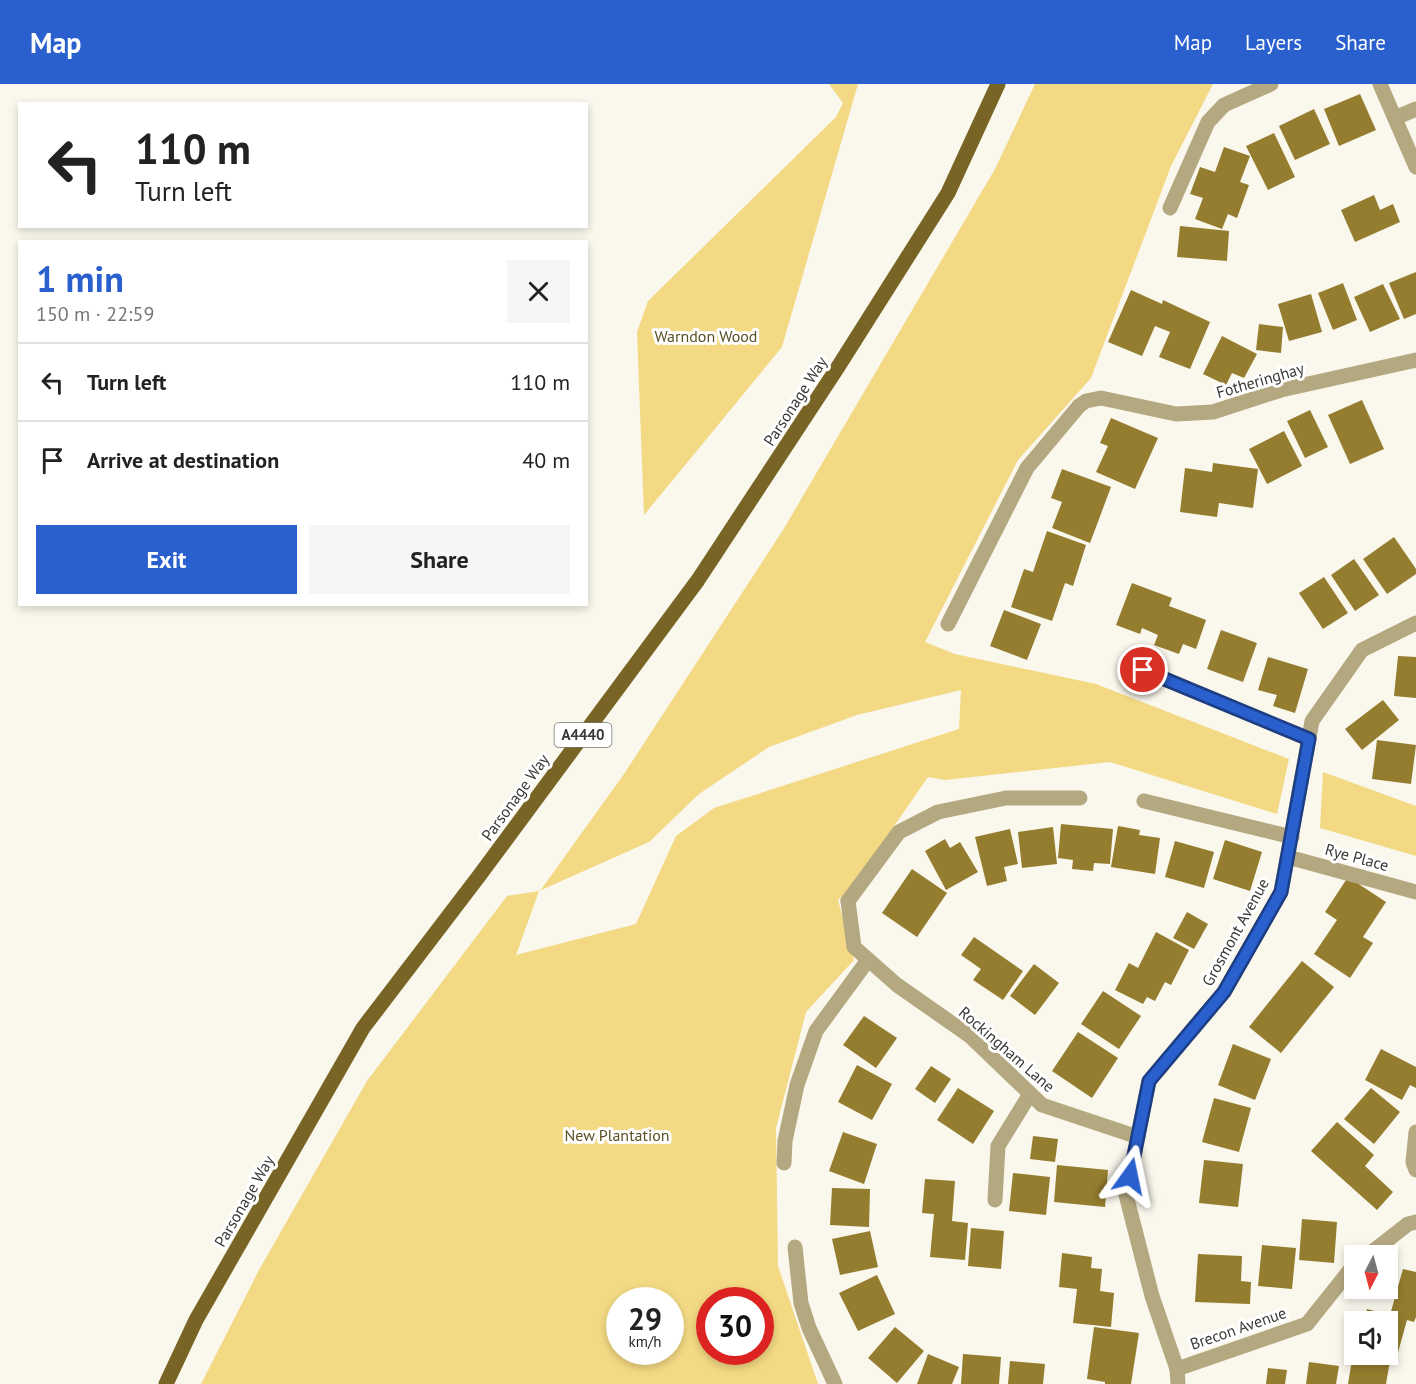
<!DOCTYPE html>
<meta charset="utf-8">
<style>
body{margin:0;font-family:"PT Sans",sans-serif;background:#f6f6f6;color:#222;height:100vh;display:flex;flex-direction:column;font-size:22px;white-space:nowrap}
*{box-sizing:border-box;margin:0}
p{font-size:20px;color:#767676}
.icon{flex:none;width:33px;height:33px;fill:none;stroke:currentColor;stroke-width:2;stroke-linecap:round;stroke-linejoin:round}
.map{position:relative;flex:1;overflow:hidden}
.panel{position:absolute;left:18px;top:156px;width:570px;height:366px;display:flex;flex-direction:column;background:#fff;border-radius:0px;box-shadow:0 3px 9px #0003}
.panel>*{flex:none}
.hud{position:absolute;left:18px;top:18px;width:570px;height:126px;border-radius:0px;box-shadow:0 3px 9px #0003;background:#fff;color:#222;overflow:hidden}
.needle{width:39px;rotate:186deg}
.fabs{position:absolute;left:1344px;top:1161px;display:grid;gap:12px}
.fabs a{display:grid;place-items:center;width:54px;height:54px;border-radius:0px;background:#fff;box-shadow:0 3px 9px #0003;font-size:30px}
.speed{position:absolute;left:606px;top:1203px;display:flex;gap:12px;font-size:30px;font-weight:700;text-align:center}
.speed>*{display:grid;place-content:center;width:78px;height:78px;border-radius:50%;background:#fff;box-shadow:0 3px 9px #0003;line-height:1}
.speed small{font-size:15px;font-weight:400}
.speed .limit{border:9px solid #d22;background:#fff;color:#111}
.pin{position:absolute;display:grid;place-items:center;width:51px;height:51px;color:#fff;margin:-26px;border:3px solid #fff;border-radius:50%;box-shadow:0 2px 6px #0007}
.me{position:absolute;width:66px;margin:-33px;rotate:12deg;stroke-linejoin:round;filter:drop-shadow(0 0 4px #0008)}
.turn{display:flex;align-items:center;gap:21px;height:126px;padding:0 18px;font-size:27px}
.turn .icon{width:78px;height:78px;stroke-width:2.5}
.turn b{display:block;font-size:42px;line-height:51px}
.round{display:grid;place-items:center;flex:none;width:63px;height:63px;border-radius:0px;background:#f6f6f6}
.head{display:flex;align-items:center;justify-content:space-between;height:102px;padding:0 18px}
h1{font-size:36px;font-weight:700;line-height:45px;color:#2960ce}
.primary-button{display:flex;gap:12px;margin-top:auto;padding:12px 18px}
.primary-button a{flex:1;height:69px;border-radius:0px;background:#2960ce;color:#fff;font-size:24px;font-weight:700;line-height:69px;text-align:center}
.primary-button a+a{background:#f6f6f6;color:#222}
ul{padding:0;list-style:none}
li{display:flex;align-items:center;gap:18px;height:78px;padding:0 18px;border-top:2px solid #e0e0e0}
li div{flex:1}
li b{display:block;font-size:22px}
li em{font-style:normal}
header{display:flex;align-items:center;gap:36px;box-sizing:border-box;height:84px;padding:0 30px;background:#2960ce;color:#fff}
header strong{font-size:28px}
nav{display:flex;gap:33px;margin-inline-start:auto;font-size:21px}
.map>svg:first-child{display:block}
</style>
<header>
<strong>Map</strong>
<nav><a>Map</a><a>Layers</a><a>Share</a></nav>
</header>
<div class="map">
<svg width="1416" height="1300" viewBox="0 0 1416 1300">
<rect width="100%" height="100%" fill="#faf7ed"/>
<g fill="#f3d983" fill-rule="evenodd">
<path d="M829,0H858L782,263L644,431L637,248L648,217L836,33L843,19Z"/>
<path d="M1035,0H1213L1171,82L1091,294L1018,376L925,558L955,570L1096,600L1289,675L1277,730L1110,678L945,696L928,693L852,803L838,816L854,876L806,928L776,1044L778,1182L818,1300H201L259,1186L367,997L507,812L540,807L624,690L783,446L995,85ZM961,606L959,645L714,724L676,752L636,840L516,871L539,807L649,758L699,710L769,663L857,631ZM620,1216H670V1268H620ZM710,1216H760V1268H710Z"/>
<path d="M1323,688L1416,722V772L1320,744Z"/>
</g>
<g fill="#947d2e">
<path d="M1360,10L1376,46L1339,62L1324,25Z"/>
<path d="M1314,25L1330,60L1295,76L1279,42Z"/>
<path d="M1274,49L1295,93L1268,106L1246,62Z"/>
<path d="M1224,63L1250,72L1240,98L1249,101L1237,134L1228,130L1222,145L1195,135L1203,114L1190,110L1200,83L1215,88Z"/>
<path d="M1374,111L1380,126L1393,120L1400,138L1355,158L1341,126Z"/>
<path d="M1180,142L1229,147L1227,177L1177,173Z"/>
<path d="M1416,188V230L1404,235L1389,199Z"/>
<path d="M1343,199L1357,236L1333,246L1318,209Z"/>
<path d="M1383,200L1400,235L1370,248L1354,213Z"/>
<path d="M1131,206L1162,220L1163,216L1210,238L1190,285L1159,273L1170,248L1155,242L1142,272L1108,258Z"/>
<path d="M1311,210L1322,248L1289,257L1278,220Z"/>
<path d="M1259,240L1283,243L1281,269L1256,266Z"/>
<path d="M1222,252L1257,270L1244,294L1232,289L1226,301L1203,290Z"/>
<path d="M1362,316L1384,365L1350,380L1328,331Z"/>
<path d="M1310,326L1328,363L1305,374L1287,337Z"/>
<path d="M1111,334L1158,354L1135,405L1096,388L1108,362L1100,359Z"/>
<path d="M1284,347L1302,382L1267,400L1249,365Z"/>
<path d="M1213,379L1258,385L1253,424L1219,419L1217,433L1180,428L1185,384L1212,388Z"/>
<path d="M1062,385L1111,403L1090,459L1052,444L1062,418L1051,414Z"/>
<path d="M1047,447L1086,461L1073,502L1065,499L1052,537L1011,523L1024,485L1033,488Z"/>
<path d="M1394,453L1416,485V490L1387,510L1363,475Z"/>
<path d="M1354,475L1379,511L1355,527L1331,491Z"/>
<path d="M1324,493L1348,529L1323,545L1299,509Z"/>
<path d="M1132,499L1172,514L1169,522L1206,536L1196,565L1183,560L1179,570L1154,561L1158,551L1142,544L1140,550L1116,541Z"/>
<path d="M1004,526L1041,540L1027,576L990,562Z"/>
<path d="M1221,546L1257,559L1243,598L1207,585Z"/>
<path d="M1398,572L1416,573V614L1394,612Z"/>
<path d="M1268,573L1308,585L1295,629L1273,622L1277,611L1258,606Z"/>
<path d="M1383,616L1399,636L1362,666L1345,645Z"/>
<path d="M1377,656L1416,661L1411,700L1372,695Z"/>
<path d="M1061,740L1113,745L1110,780L1094,779L1093,787L1072,785L1073,776L1058,774Z"/>
<path d="M1118,742L1140,746L1139,751L1160,754L1155,790L1111,783Z"/>
<path d="M1053,743L1057,780L1022,784L1018,748Z"/>
<path d="M1010,745L1018,780L1004,783L1007,797L987,802L975,753Z"/>
<path d="M945,755L950,764L960,758L978,788L946,806L925,767Z"/>
<path d="M1225,756L1262,768L1250,807L1213,795Z"/>
<path d="M1175,757L1214,768L1204,804L1165,793Z"/>
<path d="M912,785L947,809L917,853L882,829Z"/>
<path d="M1348,793L1386,818L1363,853L1373,859L1350,894L1314,870L1337,836L1325,828Z"/>
<path d="M1187,828L1208,840L1194,865L1173,854Z"/>
<path d="M1156,848L1189,866L1171,901L1165,898L1155,917L1147,913L1143,920L1115,906L1129,879L1138,884Z"/>
<path d="M974,853L1023,887L1003,916L973,896L981,885L961,871Z"/>
<path d="M1302,877L1334,903L1281,969L1249,943Z"/>
<path d="M1034,880L1059,899L1035,931L1010,912Z"/>
<path d="M1103,907L1141,932L1119,965L1081,940Z"/>
<path d="M864,932L897,954L876,984L843,961Z"/>
<path d="M1078,948L1118,974L1092,1014L1052,987Z"/>
<path d="M1233,960L1271,975L1255,1016L1218,1001Z"/>
<path d="M1381,965L1416,983V1004L1410,1001L1402,1016L1365,996Z"/>
<path d="M857,981L892,1000L872,1036L838,1018Z"/>
<path d="M931,982L951,995L935,1019L915,1005Z"/>
<path d="M958,1004L994,1027L973,1060L937,1036Z"/>
<path d="M1371,1004L1400,1028L1374,1060L1344,1035Z"/>
<path d="M1214,1014L1251,1024L1239,1068L1202,1058Z"/>
<path d="M1337,1038L1374,1071L1365,1082L1393,1108L1377,1126L1311,1067Z"/>
<path d="M843,1048L877,1060L864,1100L829,1087Z"/>
<path d="M1033,1052L1058,1055L1055,1078L1030,1075Z"/>
<path d="M1204,1076L1243,1080L1238,1123L1199,1119Z"/>
<path d="M1057,1081L1108,1086L1105,1123L1054,1118Z"/>
<path d="M1013,1089L1050,1093L1046,1131L1009,1127Z"/>
<path d="M925,1095L955,1097L952,1137L968,1139L965,1176L930,1173L934,1130L922,1129Z"/>
<path d="M832,1104L870,1105L869,1143L830,1141Z"/>
<path d="M1302,1135L1337,1138L1334,1179L1299,1176Z"/>
<path d="M971,1144L1004,1147L1001,1185L968,1182Z"/>
<path d="M870,1147L878,1183L840,1191L832,1155Z"/>
<path d="M1262,1161L1296,1164L1292,1205L1258,1202Z"/>
<path d="M1062,1169L1092,1173L1091,1184L1102,1185L1100,1207L1114,1209L1111,1243L1073,1239L1077,1205L1059,1203Z"/>
<path d="M1198,1170L1242,1172L1241,1197L1251,1198L1250,1220L1195,1218Z"/>
<path d="M1403,1185L1416,1188V1233L1414,1238L1407,1236L1397,1272L1388,1269V1238H1364L1367,1225L1390,1231Z"/>
<path d="M877,1191L895,1230L858,1247L839,1209Z"/>
<path d="M895,1243L924,1267L897,1299L868,1274Z"/>
<path d="M1094,1243L1139,1249L1131,1300H1105V1298L1087,1295Z"/>
<path d="M928,1270L959,1283L952,1300H917Z"/>
<path d="M963,1270L1001,1273L999,1300H961Z"/>
<path d="M1353,1270L1390,1277L1386,1300H1348Z"/>
<path d="M1010,1277L1045,1280L1043,1300H1008Z"/>
<path d="M1309,1278L1339,1282L1336,1300H1306Z"/>
<path d="M1268,1284L1287,1286L1285,1300H1266Z"/>
</g>
<g fill="none" stroke-linecap="round" stroke-linejoin="round">
<g stroke="#b4a880" stroke-width="15">
<path d="M1395,34L1416,25"/>
<path d="M1170,124L1208,38L1224,21L1271,0"/>
<path d="M948,540L1027,384L1079,322"/>
<path d="M1143,586L1309,655"/>
<path d="M1144,717L1292,753"/>
<path d="M848,817L899,748L938,728L1006,714H1080"/>
<path d="M1416,1048L1413,1078L1416,1086"/>
<path d="M995,1116L998,1062L1030,1010"/>
</g>
<g stroke="#b4a880" stroke-width="15">
<path d="M1380,0L1416,83"/>
<path d="M1079,322L1086,317L1101,314L1176,330L1213,328L1281,306L1416,276"/>
<path d="M1288,773L1416,808"/>
<path d="M848,817L854,863L897,901L970,952L1042,1021L1138,1053"/>
<path d="M784,1079L785,1057L797,1001L816,947L868,876"/>
<path d="M795,1163L801,1219L809,1244L835,1300"/>
<path d="M1367,1172L1408,1140L1416,1138"/>
<path d="M1177,1285L1307,1240L1354,1181"/>
<path d="M1178,1300L1177,1285L1152,1212L1126,1111L1149,997L1224,908L1281,808L1312,637L1362,566L1416,539"/>
</g>
<path stroke="#786525" stroke-width="15" d="M166,1300L196,1236L363,944L479,792L698,496L838,283L948,109L998,0"/>
</g>
<g fill="none" stroke-linecap="round" stroke-linejoin="round">
<defs>
<path id="route" d="M1130,1092L1149,997L1224,908L1281,808L1309,655L1143,586"/>
</defs>
<use href="#route" stroke="#1b3e86" stroke-width="15"/>
<use href="#route" stroke="#2960ce" stroke-width="10"/>
</g>
<g text-anchor="middle" stroke-width="6" stroke-linejoin="round" paint-order="stroke">
<rect fill="#fff" stroke="#757472" stroke-width="1.5" x="554.5" y="639" width="57" height="24" rx="4.5"/>
<g font-size="15" font-weight="bold" fill="#3a3935">
<text x="583" y="656">A4440</text>
</g>
<g font-size="16" fill="#5c4f25" stroke="#fff">
<text x="706" y="258">Warndon Wood</text>
<text x="617" y="1057">New Plantation</text>
</g>
<g font-size="16" fill="#3a3935" stroke="#fff">
<text transform="translate(1260 296) rotate(-16)" y="6">Fotheringhay</text>
<text transform="translate(795 317) rotate(-57)" y="6">Parsonage Way</text>
<text transform="translate(515 713) rotate(-54)" y="6">Parsonage Way</text>
<text transform="translate(1357 773) rotate(15)" y="6">Rye Place</text>
<text transform="translate(1235 848) rotate(-61)" y="6">Grosmont Avenue</text>
<text transform="translate(1007 965) rotate(41)" y="6">Rockingham Lane</text>
<text transform="translate(244 1117) rotate(-60)" y="6">Parsonage Way</text>
<text transform="translate(1238 1244) rotate(-19)" y="6">Brecon Avenue</text>
</g>
</g>
</svg>
<div class="fabs">
<a><svg class="needle" viewBox="-14 -14 28 28"><path d="M0-13l5 13h-10z" fill="#e53935"/><path d="M0 13l5-13h-10z" fill="#767676"/></svg></a>
<a><svg class="icon" aria-label="sound" viewBox="0 0 24 24"><path d="M4 9h4l5-4v14l-5-4H4zM17 9q2 3 0 6"/></svg></a>
</div>
<div class="speed"><div>29<small>km/h</small></div><div class="limit">30</div></div>
<div class="pin" style="left:1143px;top:586px;background:#d93025"><svg class="icon" aria-label="arrive" viewBox="0 0 24 24"><path d="M6 21V4h12l-3 4 3 4H6"/></svg></div>
<svg class="me" style="left:1130px;top:1092px" viewBox="-20 -20 40 40"><path d="M0-17L14 15 0 8-14 15z" fill="#2960ce" stroke="#fff" stroke-width="4"/></svg>
<div class="hud">
<div class="turn"><svg class="icon" aria-label="left" viewBox="0 0 24 24"><path d="M17 20v-9H6M10 6l-5 5 5 5"/></svg><div><b>110 m</b>Turn left</div></div>
</div>
<section class="panel">
<div class="head"><div><h1>1 min</h1><p>150 m · 22:59</p></div><a class="round"><svg class="icon" aria-label="close" viewBox="0 0 24 24"><path d="M6 6l12 12M18 6L6 18"/></svg></a></div>
<ul>
<li><svg class="icon" aria-label="left" viewBox="0 0 24 24"><path d="M17 20v-9H6M10 6l-5 5 5 5"/></svg><div><b>Turn left</b></div><em>110 m</em></li>
<li><svg class="icon" aria-label="arrive" viewBox="0 0 24 24"><path d="M6 21V4h12l-3 4 3 4H6"/></svg><div><b>Arrive at destination</b></div><em>40 m</em></li>
</ul>
<div class="primary-button"><a>Exit</a><a>Share</a></div>
</section>
</div>
